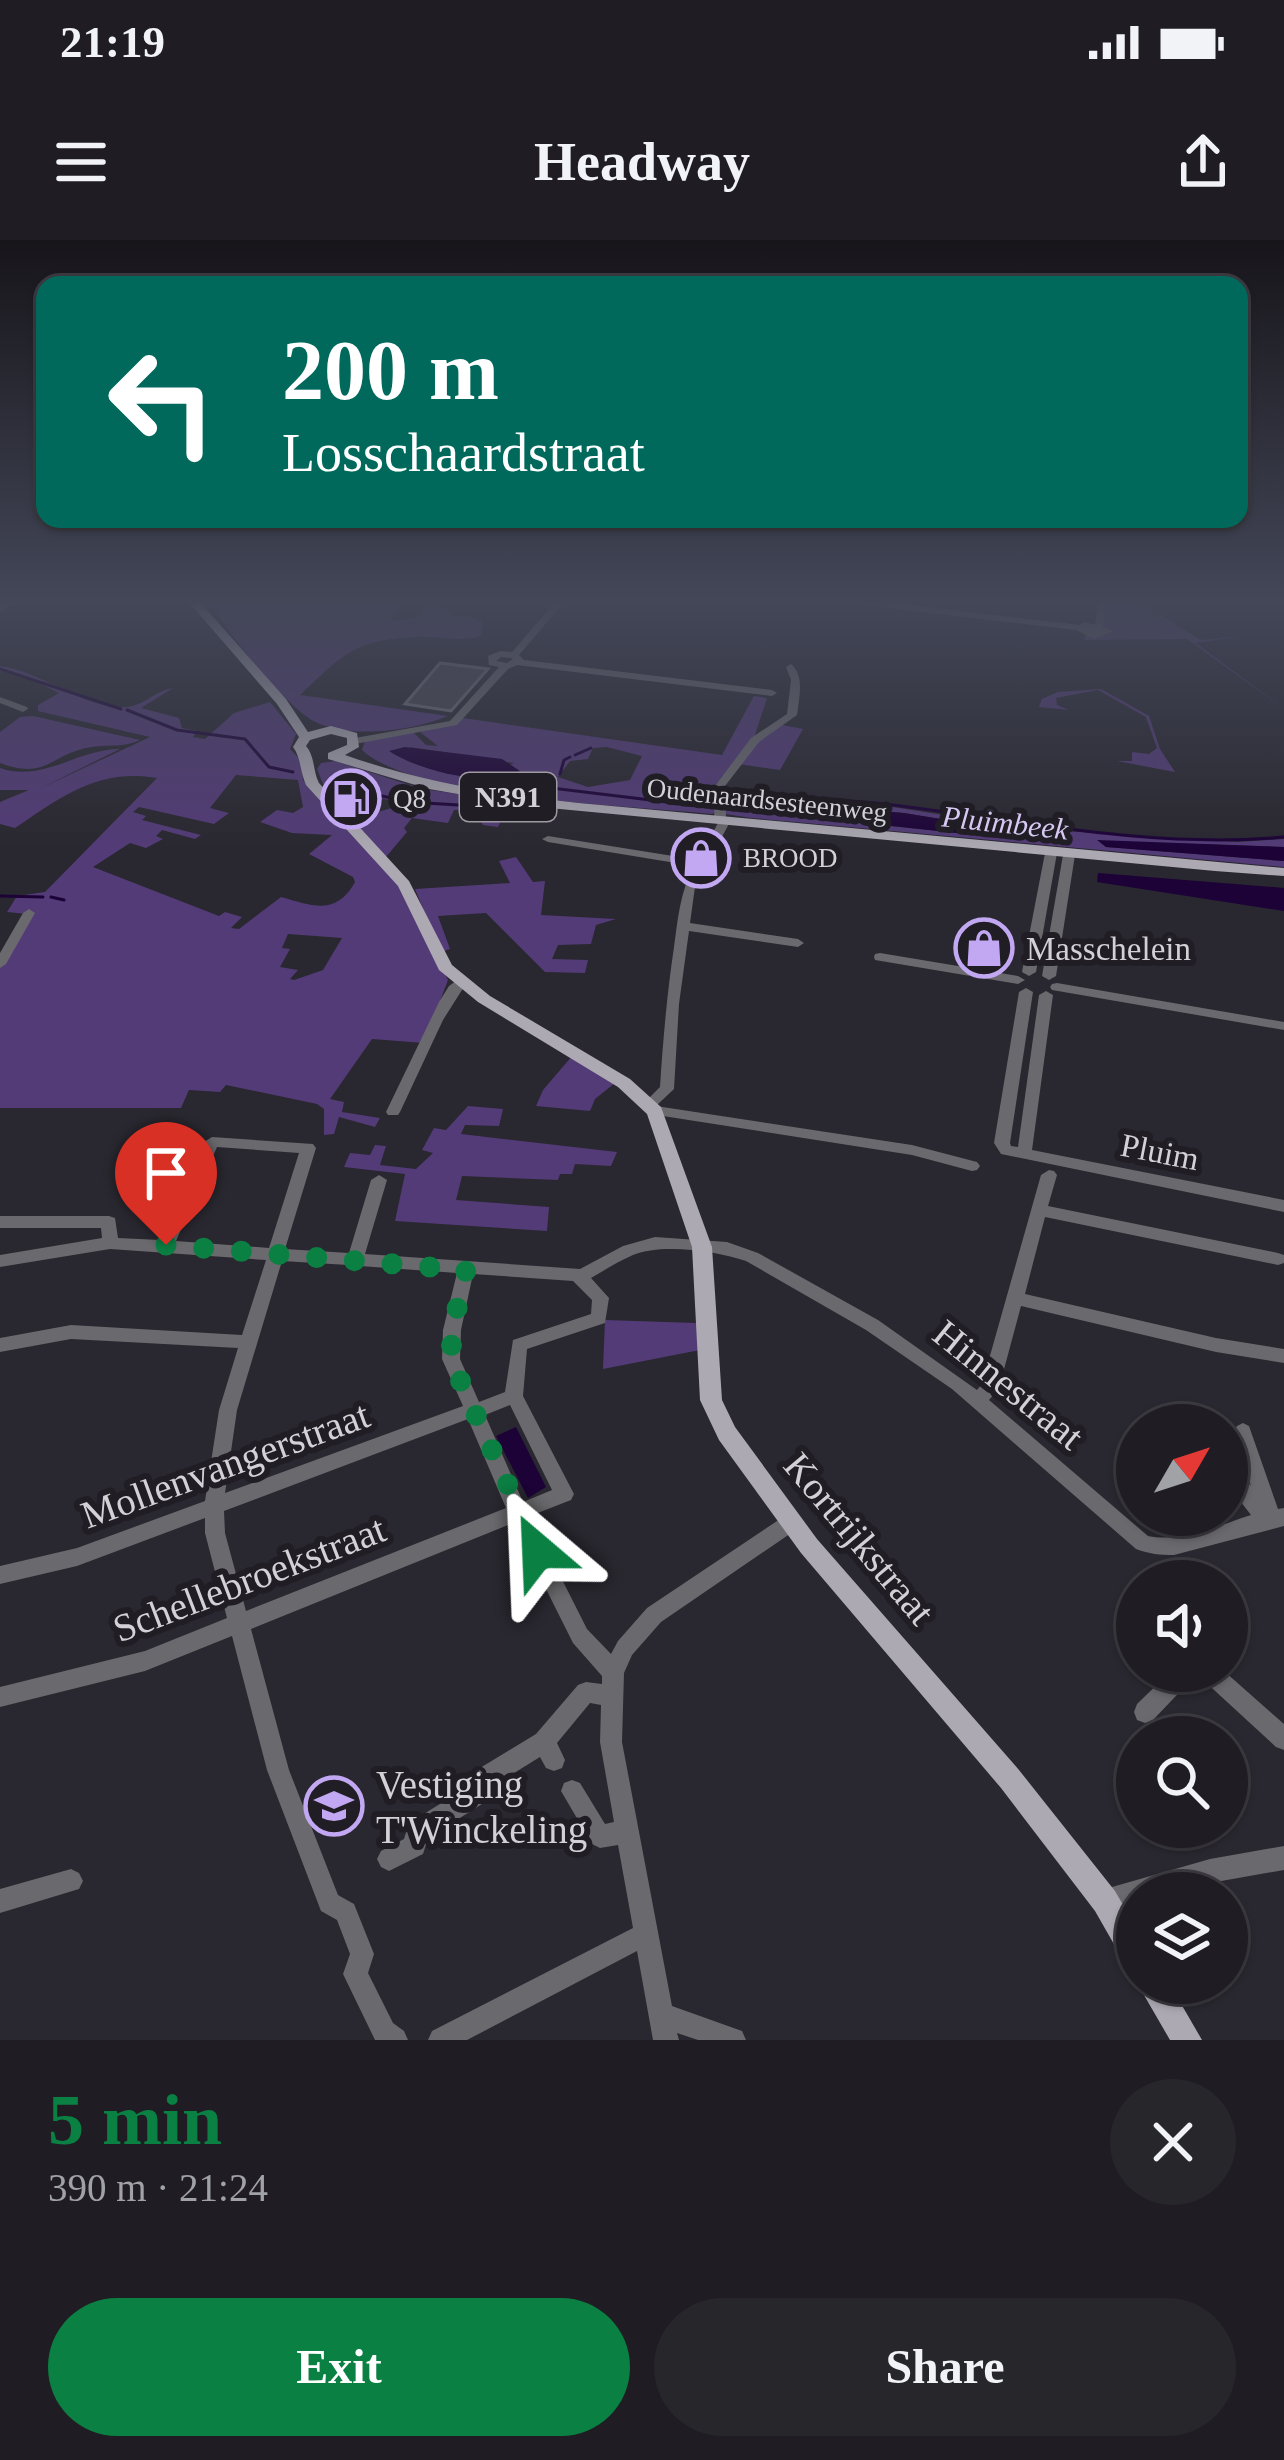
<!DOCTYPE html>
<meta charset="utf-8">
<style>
body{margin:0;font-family:"Times New Roman",serif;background:#27262b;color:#f1f3f6;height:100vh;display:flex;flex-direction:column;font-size:45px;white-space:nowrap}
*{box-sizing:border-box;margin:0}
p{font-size:39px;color:#a1a2a6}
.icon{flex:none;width:66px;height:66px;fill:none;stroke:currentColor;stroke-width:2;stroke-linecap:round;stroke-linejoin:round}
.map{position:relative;height:1800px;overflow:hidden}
.side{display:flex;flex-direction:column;background:#1f1d23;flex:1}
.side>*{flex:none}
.hud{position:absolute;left:36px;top:36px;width:1212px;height:252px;border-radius:24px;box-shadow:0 3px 9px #0004,0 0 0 3px #3c3b41;background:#00695c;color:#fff;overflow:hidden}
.needle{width:78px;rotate:51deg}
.controls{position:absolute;left:1116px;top:1164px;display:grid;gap:24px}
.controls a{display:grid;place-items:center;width:132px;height:132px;border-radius:50%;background:#1f1d23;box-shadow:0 3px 9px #0004,0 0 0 3px #3c3b41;font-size:60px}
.pin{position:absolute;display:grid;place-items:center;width:102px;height:102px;color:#fff;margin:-123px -51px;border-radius:50% 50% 50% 0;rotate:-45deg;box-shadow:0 0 12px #0007}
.pin .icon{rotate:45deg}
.me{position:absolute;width:132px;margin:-66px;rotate:334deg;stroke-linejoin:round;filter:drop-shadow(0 0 9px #0008)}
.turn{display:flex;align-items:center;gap:42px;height:252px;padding:0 48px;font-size:54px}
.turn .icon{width:156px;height:156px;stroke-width:2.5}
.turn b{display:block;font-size:84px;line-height:102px}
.round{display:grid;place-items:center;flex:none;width:126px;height:126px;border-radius:63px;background:#27262b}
.overview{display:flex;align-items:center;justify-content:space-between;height:204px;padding:0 48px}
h1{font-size:72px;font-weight:800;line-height:90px;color:#0b8043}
.cta{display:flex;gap:24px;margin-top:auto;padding:24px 48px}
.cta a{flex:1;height:138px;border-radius:72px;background:#0b8043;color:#fff;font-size:48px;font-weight:800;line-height:138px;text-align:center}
.cta a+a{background:#27262b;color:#f1f3f6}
.status{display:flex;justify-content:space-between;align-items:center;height:84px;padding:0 60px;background:#1f1d23;direction:ltr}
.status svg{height:33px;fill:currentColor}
header{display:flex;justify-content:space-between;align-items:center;height:156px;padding:0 48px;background:#1f1d23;font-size:54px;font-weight:800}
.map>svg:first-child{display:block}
</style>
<div class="status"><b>21:19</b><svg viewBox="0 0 49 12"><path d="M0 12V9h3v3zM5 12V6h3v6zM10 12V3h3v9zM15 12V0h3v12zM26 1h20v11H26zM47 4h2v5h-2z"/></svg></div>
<header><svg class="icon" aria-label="menu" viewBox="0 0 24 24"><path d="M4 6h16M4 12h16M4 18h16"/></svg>Headway<svg class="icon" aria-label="share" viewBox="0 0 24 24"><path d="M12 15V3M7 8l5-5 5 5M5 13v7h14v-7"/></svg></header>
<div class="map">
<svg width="1284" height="1800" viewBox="0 0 1284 1800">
<rect width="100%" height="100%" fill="#29272f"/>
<g fill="#533b77" fill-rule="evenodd">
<path d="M208,360H403L391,381L415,378L429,365L453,372L451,377L465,375L483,382L481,396C457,403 438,395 414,397C353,401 345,413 300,455L448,476C413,491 355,498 320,484C288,472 227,391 208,360Z"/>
<path d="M1104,360H1131L1166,384L1135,360H1139L1200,400L1243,396L1196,403L1284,469L1187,399L1084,400L1085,395L1111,393L1101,384Z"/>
<path d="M0,426C41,431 87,471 128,467C144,465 157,450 173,448L141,468L179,478L182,488L197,491L193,497L205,499L234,473L270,462L296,494L290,509L302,521L303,540L389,628L448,740L424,803L372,799L330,859L344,862L342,872L380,878L375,887L339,877L334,894L324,895V869L317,864L226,845L220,852L189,850L181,868H0V726L27,674L7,672L17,656L45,652L157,538C99,528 62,556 15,588L0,584V562L29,550H0V528C43,543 77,509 120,509L39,549L150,497L38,471V465L59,453L27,437L0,431ZM236,535L298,540L303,567L293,573L277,570L260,582L292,593L332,595L309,614L353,637L355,642C336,676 313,666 281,657L239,689L231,688L242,677L225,672L219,676L93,627L130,603L146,608L163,599L156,596L162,590L195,599L201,595L142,580L146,576L133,572L139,567L214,584L229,573L210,568ZM288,694L342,698L323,730L294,740L290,739L298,730L280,727L290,709L282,708Z"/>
<path d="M1101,449L1149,476L1160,509L1175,532L1117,521H1132V512L1149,514L1157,508L1146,477L1098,450L1056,458L1057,465L1069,470L1039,467L1042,459L1058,452Z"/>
<path d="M754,456L767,458L754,498L710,552L716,554L718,571L712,574C636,566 413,559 362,510L365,501L413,492L426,505L438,506L420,492L463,478L722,515ZM410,507L514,523L481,538L425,526ZM607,507L642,516L630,540L588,547L558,537L570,521L588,519L593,508Z"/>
<path d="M33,476L140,500C123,508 110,504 92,507C50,513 48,541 0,523V492L20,477Z"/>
<path d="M782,485L803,489L780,530L738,524L750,507Z"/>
<path d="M335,521L422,549L530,564L527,570L507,568L498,587L483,585L474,569L454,570L448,583L412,578L404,588L407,592L386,617L353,580L404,564L334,546L325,549L317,529L321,523Z"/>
<path d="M721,553L893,567L1033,589L1237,602L1284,599V607L1099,601L1106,607L1284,621V627L752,578L725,574ZM742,559L904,573L1019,592L1013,599L743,570Z"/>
<path d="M516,617L533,642L545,641L541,675L616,679L596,685L591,704L558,705L552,719L588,720L585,733L545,732L486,673L438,676L450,709L441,712L415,649L510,643L499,621Z"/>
<path d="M573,815L615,843L595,859L590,871L536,866L543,850Z"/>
<path d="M468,866L503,869L499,886L465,885L461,894L617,912L611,926L575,924L572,934H560L558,940L462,936L456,960L549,967L547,991L395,981L405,934L344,927L350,913L370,915L375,905L386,906L380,925L416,929L433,913L422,910L434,888L446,890Z"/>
<path d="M605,1080L697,1083L700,1110L603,1129Z"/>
</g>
<g fill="#1c0237">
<path d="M405,507L502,519L520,531C485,548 420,531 389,511Z"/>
<path d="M741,559L904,573L1020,592L1013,599L742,570Z"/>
<path d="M1097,600L1284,607V621L1106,607Z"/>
<path d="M1098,633L1284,648V671L1097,642Z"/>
<path d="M516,1187L546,1247L528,1258L496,1196Z"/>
</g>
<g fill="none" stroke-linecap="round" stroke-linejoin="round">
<g stroke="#1c0237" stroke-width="3">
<path d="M0,429L121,469"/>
<path d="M127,470L177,490L245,499L269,527L293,532"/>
<path d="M575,515L591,508"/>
<path d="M560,534L564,520L570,517"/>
<path d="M337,546L409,562L475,566L478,560"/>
<path d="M487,548L494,541L700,566L707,565L714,551"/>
<path d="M728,552C786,556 844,559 901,566C1027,582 1157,609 1284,597"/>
<path d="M0,656L43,657"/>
<path d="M51,657L64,660"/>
</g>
</g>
<path fill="#4a4750" stroke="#716e78" stroke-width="3" d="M440,423L488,429L451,471L405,464Z"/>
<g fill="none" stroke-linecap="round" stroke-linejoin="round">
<g fill="#6a696d" fill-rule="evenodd">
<path d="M10,360H20L0,372V365Z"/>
<path d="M174,360H195C191,364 178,364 174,360Z"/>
<path d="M557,360H566L519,415L524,420L772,450L777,453L772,456L517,425L508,429L457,485L355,504L350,501L355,498L450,481L499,427L489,425L488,416L500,411L512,412ZM501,417L511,418L513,419L507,423L496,421Z"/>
<path d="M815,360H867L1080,385L1085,382L1095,385L1098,360H1106L1103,387L1114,391L1094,399L1076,390L855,364L819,363Z"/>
<path d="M791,424C805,436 799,457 797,475L759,502L725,546L726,577L731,580L695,647L690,683L798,699L804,703L798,707L689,691L679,764L674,849L656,866L912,905L977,922L980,926L977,930L972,931L912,915L650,874L649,869L643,864L660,847C663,800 667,754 674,707C678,678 680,652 694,626L548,602L542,599L548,596L698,620L718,583L714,580L715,546L751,498L787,474L791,440L786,427Z"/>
<path d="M0,457L27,467L28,469L23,472L0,463Z"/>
<path d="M1051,609L1057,613L1036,732L1029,736L1022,732L1045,613Z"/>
<path d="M1069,611L1075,615L1056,736L1049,740L1042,736L1063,615Z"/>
<path d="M29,669L35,673L6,724L0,728V713L23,673Z"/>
<path d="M880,713L1018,736L1025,740L1018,744L875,720L874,717L875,714Z"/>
<path d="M460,738L467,742L443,780L400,872L398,875H388L386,872L439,762L449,746Z"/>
<path d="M1057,743L1284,782V790L1052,750L1050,747L1052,744Z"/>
<path d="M1026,748L1033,752L1010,903L1011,906L1018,907L1039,755L1046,751L1053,755L1032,910L1284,960V972L1001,914L994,903L1019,752Z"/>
<path d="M212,897L313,904L316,908L285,1009L349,1013L371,940L379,935L387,940L365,1014L580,1029L623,1006L655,997L727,1002L758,1013L878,1080L977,1150L982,1144L1041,935L1049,930L1054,931L1057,935L1048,966L1278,1013L1284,1015V1023L1278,1025L1045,977L1025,1054L1216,1098L1284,1109V1123L1216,1112L1021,1066L999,1148L989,1160L1148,1296C1183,1303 1219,1285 1251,1275L1227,1244V1222L1234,1224L1251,1246L1234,1191L1237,1186L1243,1183L1249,1186L1278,1269L1284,1268V1286L1174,1315C1160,1315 1149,1314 1136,1309L952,1149L866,1090L746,1021C717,1011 662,1003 633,1015C619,1021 605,1030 591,1038L609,1058L605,1083L527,1109L523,1156L574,1254L571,1260L530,1276L587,1389L611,1414L618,1401L647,1368L783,1277L790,1274L797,1277L800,1283L797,1289L661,1382L632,1415L624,1433L622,1502L672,1766L742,1791L746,1800H698L677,1793L679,1800H653L637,1711L467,1800H428L432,1791L633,1688L618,1605L600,1608L592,1604L561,1551L564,1543L572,1540L580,1543L605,1584L614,1582L600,1502L601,1465L590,1463L557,1503L565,1520L562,1528L554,1531L546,1528L540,1517L496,1544L490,1559L428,1598L423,1614L389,1631L381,1627L377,1619L381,1611L404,1599L409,1583L474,1543L480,1528L536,1494L578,1445L586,1442L602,1444V1436L573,1403L513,1283L251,1389L289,1530L338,1655L354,1664L374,1714L368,1733L393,1783L404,1791L408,1800H375L343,1734L350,1714L337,1680L321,1671L267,1530L232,1396L145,1431L0,1467V1447L145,1411L227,1378L205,1293V1278L77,1326L0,1344V1326L77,1308L205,1261L219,1170L238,1108L71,1099L0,1112V1098L71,1085L242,1095L266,1020L110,1009L0,1027V1015L102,998L101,988H0V976H109L115,978L118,998L160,1000L204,902ZM217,907L299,913L269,1008L176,1001ZM282,1021L348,1025L354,1028L360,1026L457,1033L443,1090L442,1119L463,1166L225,1253L237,1170ZM473,1034L573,1041L592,1060L591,1074L513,1100L505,1152L479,1162L460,1119L461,1090ZM510,1165L552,1250L523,1262L485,1175ZM468,1179L506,1268L246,1371L225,1293L224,1271Z"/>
<path d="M1171,1431H1197L1193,1438L1153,1480L1145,1483L1137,1480L1134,1472L1137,1464Z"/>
<path d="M1197,1431H1224L1284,1484V1510L1276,1507L1201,1438Z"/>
<path d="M1284,1606V1630L1210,1643L1174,1653H1137V1664L1105,1673L1097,1669L1093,1661L1097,1653L1105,1649L1210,1619Z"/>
<path d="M71,1629L79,1633L83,1641L79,1649L0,1673V1649Z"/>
</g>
<g fill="#aca9b2" fill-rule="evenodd">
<path d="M187,360H198L286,459L308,492L331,486L357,493L359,507L345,515C422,542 499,555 579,563L1284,628V636L1215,631L528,566L429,549L328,519V513L347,505V498L331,494L310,500L306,506C315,516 313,532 319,543L409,641L452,725L490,756L630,839L661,867L712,1007L722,1160L735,1187L817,1299L1019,1530L1115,1651L1137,1689V1732L1127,1727L1095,1671L1001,1548L801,1313L719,1200L700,1160L692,1007L647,874L618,847L478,762L439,730L398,646L306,545C300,532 301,517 293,507L299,497L277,464Z"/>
<path d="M1137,1743H1169L1202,1800H1170Z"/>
</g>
</g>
<linearGradient id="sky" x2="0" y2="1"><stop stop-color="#17151a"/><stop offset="0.59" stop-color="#434758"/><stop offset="1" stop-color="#434758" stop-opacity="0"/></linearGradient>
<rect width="1284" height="612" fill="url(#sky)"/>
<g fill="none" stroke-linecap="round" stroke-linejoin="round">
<path stroke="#0b8043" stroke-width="21" stroke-dasharray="0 37.8" d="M166,1005L466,1030L452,1090L451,1120L538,1311"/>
</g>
<defs>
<symbol id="fuel-ring" viewBox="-11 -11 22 22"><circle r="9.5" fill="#201d25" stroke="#c2a8f2" stroke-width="1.5"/><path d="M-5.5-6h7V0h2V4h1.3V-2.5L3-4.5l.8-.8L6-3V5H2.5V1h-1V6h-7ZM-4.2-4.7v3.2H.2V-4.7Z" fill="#c2a8f2"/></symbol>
<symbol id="shop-ring" viewBox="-11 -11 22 22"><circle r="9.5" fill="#201d25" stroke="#c2a8f2" stroke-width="1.5"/><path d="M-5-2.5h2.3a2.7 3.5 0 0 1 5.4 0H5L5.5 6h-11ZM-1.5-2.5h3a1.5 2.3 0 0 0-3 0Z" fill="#c2a8f2"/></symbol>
<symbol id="school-ring" viewBox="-11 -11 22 22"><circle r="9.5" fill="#201d25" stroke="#c2a8f2" stroke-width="1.5"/><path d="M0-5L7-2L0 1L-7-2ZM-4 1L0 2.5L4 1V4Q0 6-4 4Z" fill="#c2a8f2"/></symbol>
</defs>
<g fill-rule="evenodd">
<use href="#fuel-ring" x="318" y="526" width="66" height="66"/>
<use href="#shop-ring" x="668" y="585" width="66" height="66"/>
<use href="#shop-ring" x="951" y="675" width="66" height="66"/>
<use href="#school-ring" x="301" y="1533" width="66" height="66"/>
</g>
<g text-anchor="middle" stroke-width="12" stroke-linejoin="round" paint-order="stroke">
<g font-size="27" fill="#d2d1d6" stroke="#201d25" text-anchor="start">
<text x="393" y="568">Q8</text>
<text x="743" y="627">BROOD</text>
</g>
<g font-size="27" fill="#d2d1d6" stroke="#201d25">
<text transform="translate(767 560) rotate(6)" y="9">Oudenaardsesteenweg</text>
</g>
<rect fill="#201d25" stroke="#9d9ba1" stroke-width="3" x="460" y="533" width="96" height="48" rx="9"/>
<g font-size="30" font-weight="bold" fill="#d2d1d6">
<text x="508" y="567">N391</text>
</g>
<g font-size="30" font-style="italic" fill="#d6c8f3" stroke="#201d25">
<text transform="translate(1005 583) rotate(6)" y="10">Pluimbeek</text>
</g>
<g font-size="33" fill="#d2d1d6" stroke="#201d25" text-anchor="start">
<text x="1026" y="720">Masschelein</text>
</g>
<g font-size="33" fill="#d2d1d6" stroke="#201d25">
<text transform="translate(1160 911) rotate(11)" y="12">Pluim</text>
</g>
<g font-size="39" fill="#d2d1d6" stroke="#201d25">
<text transform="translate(1009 1144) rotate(39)" y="14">Hinnestraat</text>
<text transform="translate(225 1224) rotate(-20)" y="14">Mollenvangerstraat</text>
<text transform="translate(860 1298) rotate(50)" y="14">Kortrijkstraat</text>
<text transform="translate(249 1338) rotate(-21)" y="14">Schellebroekstraat</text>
</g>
<g font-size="39" fill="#d2d1d6" stroke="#201d25" text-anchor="start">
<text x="376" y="1558">Vestiging<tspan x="376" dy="45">T'Winckeling</tspan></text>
</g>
</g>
</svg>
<div class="controls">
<a><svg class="needle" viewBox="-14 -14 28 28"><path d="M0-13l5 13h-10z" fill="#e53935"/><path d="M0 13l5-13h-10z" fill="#a1a2a6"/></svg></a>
<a><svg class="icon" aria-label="sound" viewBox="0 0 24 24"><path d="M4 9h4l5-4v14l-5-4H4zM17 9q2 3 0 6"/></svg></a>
<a><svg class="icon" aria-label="search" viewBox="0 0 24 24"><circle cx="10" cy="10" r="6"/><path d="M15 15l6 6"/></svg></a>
<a><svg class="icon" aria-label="layers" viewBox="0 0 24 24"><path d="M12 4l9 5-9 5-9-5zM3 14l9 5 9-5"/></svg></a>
</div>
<div class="pin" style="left:166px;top:1005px;background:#d93025"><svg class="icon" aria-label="arrive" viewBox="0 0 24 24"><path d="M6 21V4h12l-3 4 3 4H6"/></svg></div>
<svg class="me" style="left:538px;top:1311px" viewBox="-20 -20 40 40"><path d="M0-17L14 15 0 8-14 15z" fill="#0b8043" stroke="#fff" stroke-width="4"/></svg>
<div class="hud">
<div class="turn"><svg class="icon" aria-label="left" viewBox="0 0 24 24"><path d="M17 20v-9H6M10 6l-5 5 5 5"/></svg><div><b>200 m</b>Losschaardstraat</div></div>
</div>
</div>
<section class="side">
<div class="overview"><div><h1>5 min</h1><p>390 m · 21:24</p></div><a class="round"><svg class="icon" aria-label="close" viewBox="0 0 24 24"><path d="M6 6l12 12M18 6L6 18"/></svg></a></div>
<div class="cta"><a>Exit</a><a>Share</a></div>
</section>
